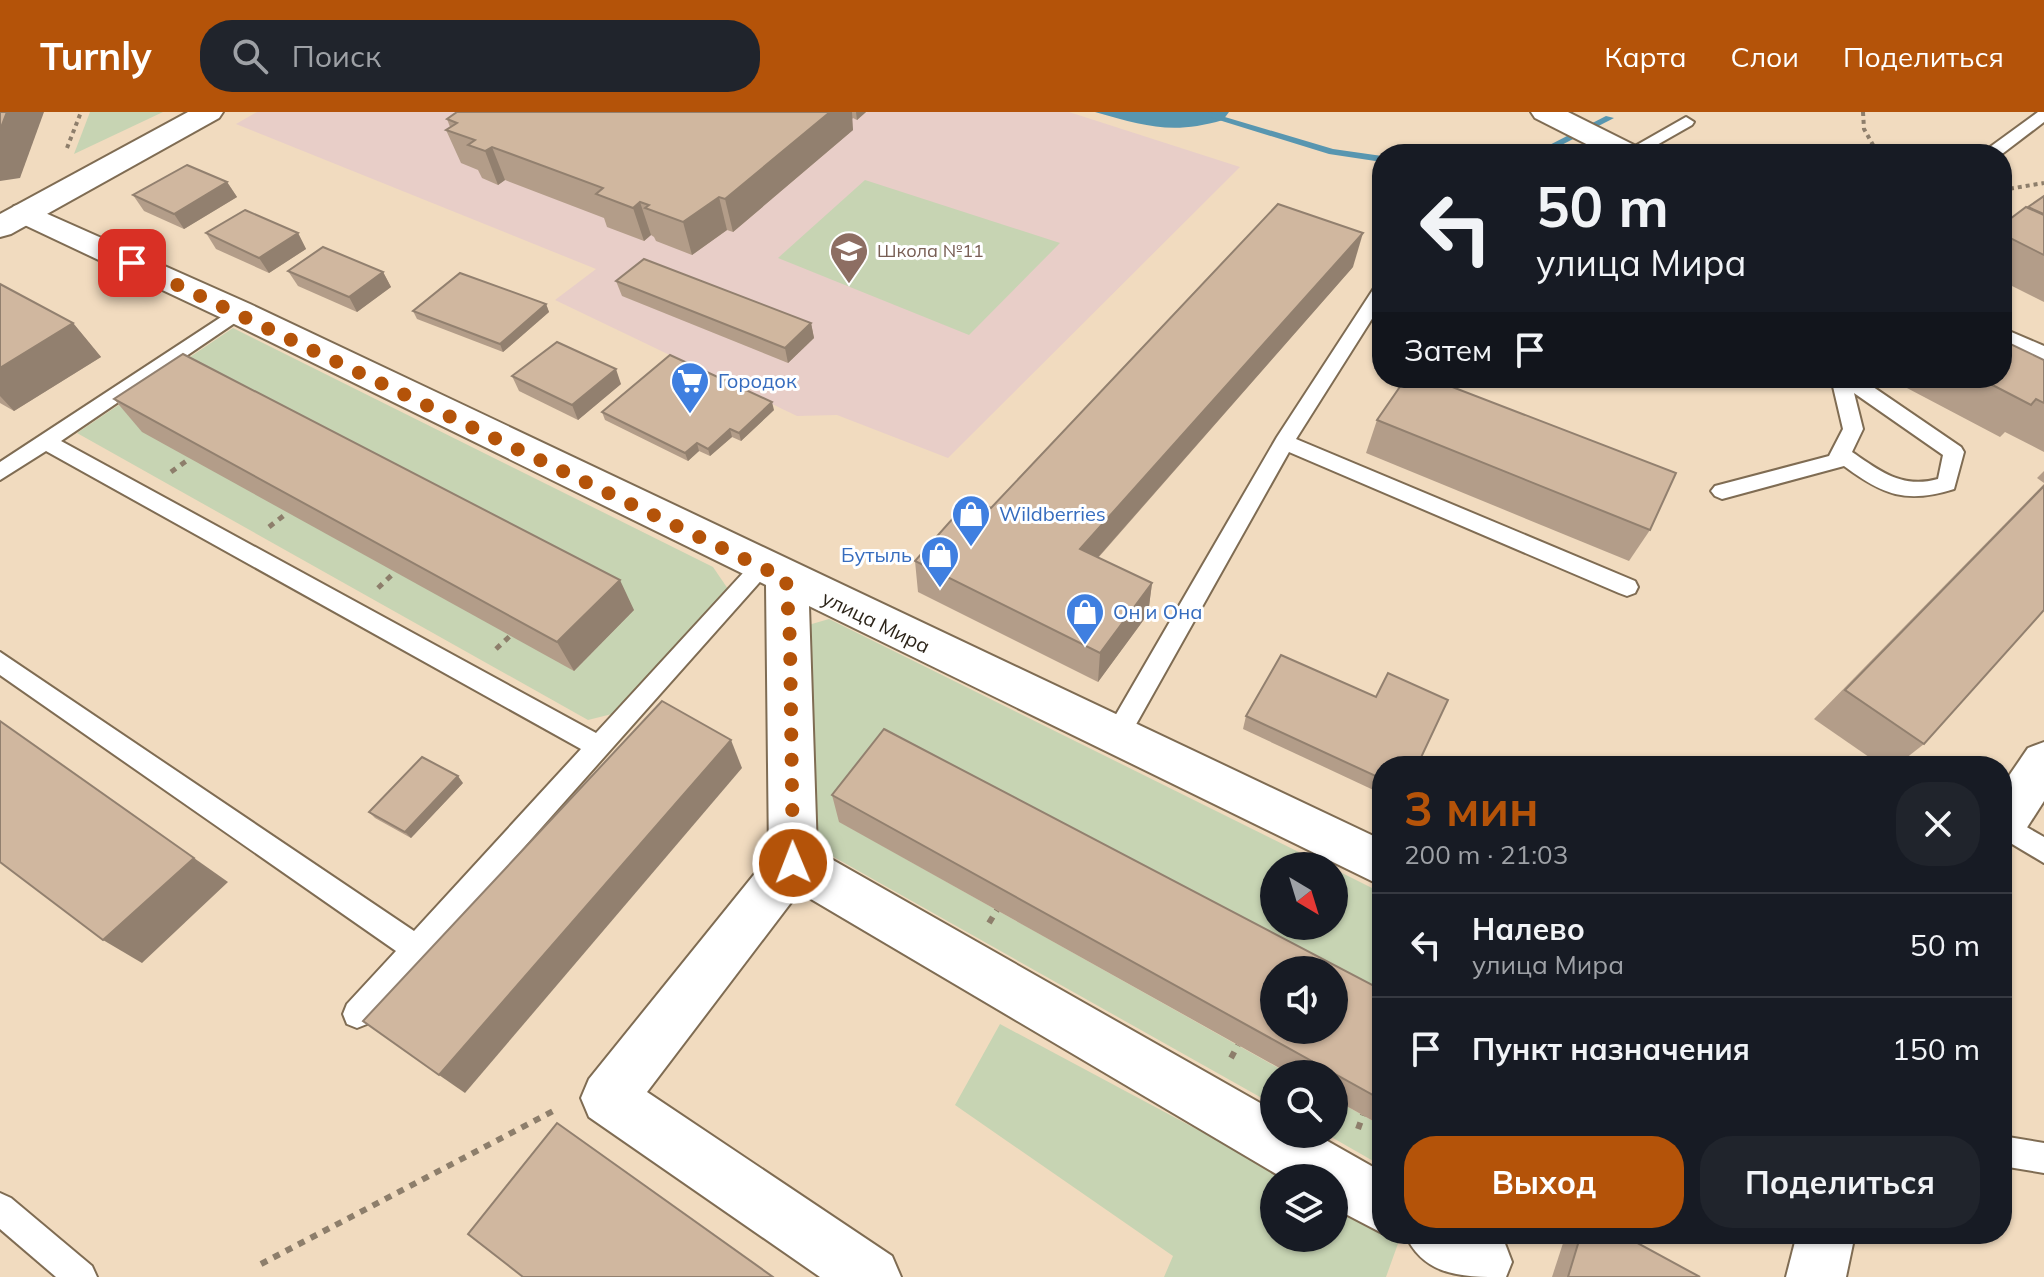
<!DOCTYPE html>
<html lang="ru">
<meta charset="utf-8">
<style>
body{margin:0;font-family:Mulish,sans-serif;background:#20242c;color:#f1f3f6;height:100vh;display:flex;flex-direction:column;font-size:30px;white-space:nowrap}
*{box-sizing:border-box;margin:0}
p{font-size:26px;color:#9ea1a6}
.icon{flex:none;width:44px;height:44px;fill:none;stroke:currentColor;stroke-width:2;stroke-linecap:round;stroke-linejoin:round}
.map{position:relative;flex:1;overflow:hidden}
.panel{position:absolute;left:1372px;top:644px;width:640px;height:488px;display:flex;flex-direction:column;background:#171b24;border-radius:32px;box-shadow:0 2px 6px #0004}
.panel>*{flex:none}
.top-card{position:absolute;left:1372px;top:32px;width:640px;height:244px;border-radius:32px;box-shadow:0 2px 6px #0004;background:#171b24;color:#f1f3f6;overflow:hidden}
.needle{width:52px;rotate:142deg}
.controls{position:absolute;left:1260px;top:740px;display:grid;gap:16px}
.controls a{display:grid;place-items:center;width:88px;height:88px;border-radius:50%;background:#171b24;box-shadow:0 2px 6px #0004;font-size:40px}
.pin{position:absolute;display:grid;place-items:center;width:68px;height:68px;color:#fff;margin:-34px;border-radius:16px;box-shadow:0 4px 12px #0006}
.me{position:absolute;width:88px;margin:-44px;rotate:359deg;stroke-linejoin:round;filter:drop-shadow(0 0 6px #0008)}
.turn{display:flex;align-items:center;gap:28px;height:168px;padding:0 32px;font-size:36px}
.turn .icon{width:104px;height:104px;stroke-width:2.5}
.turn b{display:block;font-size:56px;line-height:68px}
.then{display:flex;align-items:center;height:76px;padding:0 32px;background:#0003;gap:16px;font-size:30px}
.round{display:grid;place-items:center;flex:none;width:84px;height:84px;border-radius:32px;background:#20242c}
.headline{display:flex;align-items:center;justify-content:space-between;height:136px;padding:0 32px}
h1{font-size:48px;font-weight:700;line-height:60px;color:#b45309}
.button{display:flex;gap:16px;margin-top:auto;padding:16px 32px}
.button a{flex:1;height:92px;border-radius:32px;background:#b45309;color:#fff;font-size:32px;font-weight:700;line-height:92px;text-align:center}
.button a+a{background:#20242c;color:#f1f3f6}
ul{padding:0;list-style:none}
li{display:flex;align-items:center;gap:24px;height:104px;padding:0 32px;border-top:2px solid #363941}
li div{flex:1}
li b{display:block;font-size:30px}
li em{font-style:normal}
header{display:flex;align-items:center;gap:48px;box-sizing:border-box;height:112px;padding:0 40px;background:#b45309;color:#fff}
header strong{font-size:38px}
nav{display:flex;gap:44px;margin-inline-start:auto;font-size:28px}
.search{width:560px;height:72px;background:#20242c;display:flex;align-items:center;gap:20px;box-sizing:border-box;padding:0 28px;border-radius:32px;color:#9ea1a6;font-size:30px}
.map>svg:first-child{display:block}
</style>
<header>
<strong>Turnly</strong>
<div class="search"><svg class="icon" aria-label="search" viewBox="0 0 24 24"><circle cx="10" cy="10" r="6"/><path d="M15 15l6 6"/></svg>Поиск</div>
<nav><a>Карта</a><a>Слои</a><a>Поделиться</a></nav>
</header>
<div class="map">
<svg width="2044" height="1165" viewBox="0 0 2044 1165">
<rect width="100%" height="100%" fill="#f1dbbf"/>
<path fill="#e8cec8" d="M257,0H1069L1240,55L948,346L837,303L797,304L555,188L596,157L236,12Z"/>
<g fill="#c7d4b3">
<path d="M90,0H163L74,42Z"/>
<path d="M865,68L1060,131L969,223L778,146Z"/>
<path d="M233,216L713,455L728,477L612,602L588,608L77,321Z"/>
<path d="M829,507L1327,754H1274V814H1334V757L1382,781V907L1334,858L840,710L1289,962H1274V993L816,735L805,514Z"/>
<path d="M1000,912L1288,1066H1274V1126H1334V1091L1382,1116V1122L1400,1126L1386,1165H1164L1173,1144L955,993Z"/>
<path d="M1334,987L1382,1014V1054L1326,1022H1334Z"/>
</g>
<path fill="#5896b0" d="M1095,0H1229L1223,8C1172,23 1145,14 1095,0Z"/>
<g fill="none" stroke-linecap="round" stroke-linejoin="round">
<g fill="#5896b0" fill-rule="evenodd">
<path d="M1193,0H1208L1333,37L1382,44V50L1329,42Z"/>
<path d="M1606,4L1614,6L1544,42H1532Z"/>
<path d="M1952,32L1955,33V37L1843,39L1838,36L1843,33Z"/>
</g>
<defs>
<g id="lane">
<path d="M2038,0H2044V10L2002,42H1986L1990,35Z"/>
<path d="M1686,5L1694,10L1692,13L1641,42H1621Z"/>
<path d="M1382,171V191L1296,327L1635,469L1638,475L1635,481L1627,484L1619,481L1289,340L1125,632L1116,635L1107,632L1104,625L1107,618L1277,325L1376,173Z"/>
<path d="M238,194L247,200L245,204L61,329L596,621L754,449L762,446L770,449L773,455L367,912L357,916L347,912L343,902L347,892L396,839L0,563V540L414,819L581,637L46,339L0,368V350Z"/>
<path d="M1831,266H1860L1961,335L1964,340L1954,377C1906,392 1883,383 1844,354L1722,387L1715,384L1711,379L1715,374L1829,344L1843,317ZM1854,281L1943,343L1938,367C1902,377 1880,359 1852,340L1863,317Z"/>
<path d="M2002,701L2044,725V751L2002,726Z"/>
<path d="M2002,1024L2044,1031V1061L2002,1054Z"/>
<path d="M0,1081L11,1086L92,1154L97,1165H56L0,1117Z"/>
</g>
<g id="street">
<path d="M25,92L250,192L1382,728V774L809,494L817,739L1274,999V1022H1315L1382,1060V1121L1334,1096V1066H1283L799,780L647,980L892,1144L901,1165H820L589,1005L581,986L589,967L769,744L766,473L226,208L14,108L9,101L14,94Z"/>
<path d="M1405,1122H1491L1504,1129L1512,1150L1506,1165C1463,1165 1424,1165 1405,1122Z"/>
</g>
<g id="secondary">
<path d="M188,0H223L219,6L11,122L0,125V102Z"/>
<path d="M1531,0H1568L1640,36L1644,42H1606L1535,6Z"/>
<path d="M2002,216L2044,234V260L2002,241Z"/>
<path d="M2044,630V689L2019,728L2002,734V674L2028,636Z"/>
<path d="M1797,1122H1855L1846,1165H1786Z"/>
</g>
</defs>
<use href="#lane" stroke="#7f6c53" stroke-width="4"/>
<use href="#street" stroke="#7f6c53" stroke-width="4"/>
<use href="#secondary" stroke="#7f6c53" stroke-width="4"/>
<g stroke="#8d7e6b" stroke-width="4" stroke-dasharray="4 4" stroke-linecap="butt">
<path d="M1863,0L1864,17L1878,42"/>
<path d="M67,36L81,0"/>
<path d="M2002,78L2044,71"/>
</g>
<g stroke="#8d7e6b" stroke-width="5" stroke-dasharray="6 6" stroke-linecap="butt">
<path d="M171,360L189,347"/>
<path d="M269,415L287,401"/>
<path d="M378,476L395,460"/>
<path d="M496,537L510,524"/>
</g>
<g stroke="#8d7e6b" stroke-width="6" stroke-dasharray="7 7" stroke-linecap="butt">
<path d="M989,811L997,798"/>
<path d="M1231,946L1238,933"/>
<path d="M1358,1017L1363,1003"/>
<path d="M261,1152L557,997"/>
</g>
<use href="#lane" fill="#fff" fill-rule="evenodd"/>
<use href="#street" fill="#fff" fill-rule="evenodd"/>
<use href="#secondary" fill="#fff" fill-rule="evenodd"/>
</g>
<g fill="#b39d89">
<path d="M457,0H866L857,8L853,6L851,8L853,18L733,120L727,118L692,143L656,129L654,125L651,123L644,129L607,115L604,106L505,68L498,73L482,66L478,58L461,51L446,18L450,15L447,7Z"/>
<path d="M227,70L237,85L184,117L144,99L133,83Z"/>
<path d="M2044,84V190L2002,169V113Z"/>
<path d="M206,121H298L306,137L269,161L216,137Z"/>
<path d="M1353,155L1098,446L1152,471L1148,502L1098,570L918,480L915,449L991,396Z"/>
<path d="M288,159L383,160L391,175L357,200L298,174Z"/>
<path d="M616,169L811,211L814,226L788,251L622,184Z"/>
<path d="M0,172L73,211L101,245L14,299L0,291Z"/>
<path d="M546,192L549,200L503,240L417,207L413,199Z"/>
<path d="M2044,248V340L2005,320L2000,325L1888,266H2002Z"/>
<path d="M512,264L621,272L578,308L519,279Z"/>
<path d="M114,287L634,498L574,559L142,320Z"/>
<path d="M774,298L741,329L732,325L710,344L699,339L688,349L605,308L602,300Z"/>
<path d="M1377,308L1650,418L1629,449L1366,341Z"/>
<path d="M2044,359V371L2037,366Z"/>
<path d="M2044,372V498L1924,632L1896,654H1882L1814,607Z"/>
<path d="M1246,604L1382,654V682L1243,617Z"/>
<path d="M463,671L411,726L375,706L369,700Z"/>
<path d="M832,683L1382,878V1014L1334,987V962H1290L839,710Z"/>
<path d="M1566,1122H1621L1700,1165H1552Z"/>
</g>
<g fill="#92806f">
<path d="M7,0H44L20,66L0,69V18Z"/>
<path d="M830,0H852L853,18L733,120L725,87Z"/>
<path d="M856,0H866L857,8Z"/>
<path d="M492,35L505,68L498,73L485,39Z"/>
<path d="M227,70L237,85L184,117L174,102Z"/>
<path d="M719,85L727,118L692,143L683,110Z"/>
<path d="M640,90L651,123L644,129L633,96Z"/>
<path d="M298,121L306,137L269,161L259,146Z"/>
<path d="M1363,121L1353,155L1078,468L1080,437Z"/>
<path d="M383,160L391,175L357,200L349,185Z"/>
<path d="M546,192L549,200L503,240L500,232Z"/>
<path d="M73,211L101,245L14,299L0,284V256Z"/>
<path d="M811,211L814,226L788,251L785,236Z"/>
<path d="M616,257L621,272L578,308L572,293Z"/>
<path d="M772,290L774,298L741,329L739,321Z"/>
<path d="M730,317L732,325L710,344L708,337Z"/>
<path d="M697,331L699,339L688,349L685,341Z"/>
<path d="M620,468L634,498L574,559L557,530Z"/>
<path d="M1152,471L1148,502L1098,570L1100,541Z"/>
<path d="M731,628L742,656L465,981L439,963Z"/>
<path d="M458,664L463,671L411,726L405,720Z"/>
<path d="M194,746L228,770L142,851L103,828Z"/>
</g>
<g fill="#d0b79f" stroke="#92806f" stroke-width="2" fill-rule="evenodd">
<path d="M0,0H7L0,18Z"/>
<path d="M457,0H830L725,87L719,85L683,110L645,96L649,93L640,90L633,96L596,82L603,76L492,35L485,39L468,33L475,28L446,18L457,11L447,7Z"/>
<path d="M187,53L227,70L174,102L133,83Z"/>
<path d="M2044,84V102L2028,95Z"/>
<path d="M1278,92L1363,121L1080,437L1152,471L1100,541L915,449L971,386L991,396Z"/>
<path d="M2026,95L2044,103V143L2002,122V113Z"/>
<path d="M245,98L298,121L259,146L206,121Z"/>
<path d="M323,135L383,160L349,185L288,159Z"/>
<path d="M644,147L811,211L785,236L616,169Z"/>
<path d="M460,161L546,192L500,232L413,199Z"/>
<path d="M0,172L73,211L0,256Z"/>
<path d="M2002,228L2044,248V291L2036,287L2031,293L1979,266H2002Z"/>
<path d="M557,230L616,257L572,293L512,264Z"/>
<path d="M183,242L620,468L557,530L114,287Z"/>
<path d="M670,243L772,290L739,321L730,317L708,337L697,331L685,341L602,300Z"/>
<path d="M1406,266H1429L1676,361L1650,418L1377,308Z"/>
<path d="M2044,374V498L1924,632L1845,578Z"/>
<path d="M1281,543L1376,585L1388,561L1448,588L1417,654H1382V667L1246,604Z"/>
<path d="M662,589L731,628L439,963L363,909Z"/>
<path d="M0,609L194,746L103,828L0,750Z"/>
<path d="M884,617L1382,878V988L832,683ZM1274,858H1334V918H1274Z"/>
<path d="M422,645L458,664L405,720L369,700Z"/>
<path d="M557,1011L773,1165H523L468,1122Z"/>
<path d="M1581,1122H1621L1700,1165H1568Z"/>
</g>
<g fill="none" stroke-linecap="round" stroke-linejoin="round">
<path stroke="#b45309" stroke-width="14" stroke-dasharray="0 25.2" d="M132,151L786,467L790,528L793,751"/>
</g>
<defs>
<symbol id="school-pin" viewBox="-11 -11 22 30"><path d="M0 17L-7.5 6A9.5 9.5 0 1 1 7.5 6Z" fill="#8d6e63" stroke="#fff"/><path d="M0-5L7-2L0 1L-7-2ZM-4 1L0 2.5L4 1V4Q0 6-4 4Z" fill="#fff"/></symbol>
<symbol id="supermarket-pin" viewBox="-11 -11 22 30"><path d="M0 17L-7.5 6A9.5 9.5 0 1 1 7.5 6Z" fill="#3f7fe0" stroke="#fff"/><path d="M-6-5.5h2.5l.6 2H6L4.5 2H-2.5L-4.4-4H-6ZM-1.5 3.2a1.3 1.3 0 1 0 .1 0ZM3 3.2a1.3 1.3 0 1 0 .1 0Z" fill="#fff"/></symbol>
<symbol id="shop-pin" viewBox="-11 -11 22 30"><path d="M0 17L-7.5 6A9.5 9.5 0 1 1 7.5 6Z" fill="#3f7fe0" stroke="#fff"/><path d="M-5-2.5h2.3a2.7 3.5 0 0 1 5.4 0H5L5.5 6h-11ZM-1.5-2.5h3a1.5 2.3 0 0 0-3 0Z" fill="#fff"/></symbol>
</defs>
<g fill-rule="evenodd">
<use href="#school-pin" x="827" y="117" width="44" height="60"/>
<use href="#supermarket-pin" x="668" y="247" width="44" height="60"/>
<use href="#shop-pin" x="949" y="380" width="44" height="60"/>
<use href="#shop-pin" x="918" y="421" width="44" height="60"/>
<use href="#shop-pin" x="1063" y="478" width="44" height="60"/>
</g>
<g text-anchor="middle" stroke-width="6" stroke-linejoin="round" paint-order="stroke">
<g font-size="18" fill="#785e54" stroke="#fff" text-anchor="start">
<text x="877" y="145">Школа №11</text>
</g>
<g font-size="20" fill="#366cbe" stroke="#fff" text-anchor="start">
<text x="718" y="276">Городок</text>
<text x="999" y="409">Wildberries</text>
<text x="912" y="450" text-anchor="end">Бутыль</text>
<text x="1113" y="507">Он и Она</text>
</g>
<g font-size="20" fill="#2c2419" stroke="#fff">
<text transform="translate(876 510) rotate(26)" y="7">улица Мира</text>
</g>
</g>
</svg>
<div class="controls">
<a><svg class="needle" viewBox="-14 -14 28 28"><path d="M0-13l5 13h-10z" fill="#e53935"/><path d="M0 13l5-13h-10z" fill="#9ea1a6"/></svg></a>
<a><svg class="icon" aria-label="sound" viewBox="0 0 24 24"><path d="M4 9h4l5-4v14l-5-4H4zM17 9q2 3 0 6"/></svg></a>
<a><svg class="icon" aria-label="search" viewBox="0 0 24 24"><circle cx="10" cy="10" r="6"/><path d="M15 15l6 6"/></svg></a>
<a><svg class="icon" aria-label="layers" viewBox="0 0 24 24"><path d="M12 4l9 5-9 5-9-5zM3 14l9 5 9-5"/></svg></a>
</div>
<div class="pin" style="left:132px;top:151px;background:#d93025"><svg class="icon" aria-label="arrive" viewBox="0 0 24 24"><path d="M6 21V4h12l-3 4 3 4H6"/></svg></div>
<svg class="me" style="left:793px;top:751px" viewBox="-20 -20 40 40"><circle r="17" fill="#b45309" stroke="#fff" stroke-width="3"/><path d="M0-11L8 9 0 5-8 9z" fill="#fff"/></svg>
<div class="top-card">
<div class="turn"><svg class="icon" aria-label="left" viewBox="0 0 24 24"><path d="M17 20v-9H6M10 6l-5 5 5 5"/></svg><div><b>50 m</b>улица Мира</div></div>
<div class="then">Затем<svg class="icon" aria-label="arrive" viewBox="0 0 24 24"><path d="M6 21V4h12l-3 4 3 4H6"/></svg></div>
</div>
<section class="panel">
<div class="headline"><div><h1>3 мин</h1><p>200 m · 21:03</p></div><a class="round"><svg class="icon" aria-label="close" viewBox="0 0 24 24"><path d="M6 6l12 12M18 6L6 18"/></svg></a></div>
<ul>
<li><svg class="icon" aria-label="left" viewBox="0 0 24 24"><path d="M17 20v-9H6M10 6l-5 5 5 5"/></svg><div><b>Налево</b><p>улица Мира</p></div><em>50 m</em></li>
<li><svg class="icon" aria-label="arrive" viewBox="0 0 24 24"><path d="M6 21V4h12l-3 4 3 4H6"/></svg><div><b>Пункт назначения</b></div><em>150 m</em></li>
</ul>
<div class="button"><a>Выход</a><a>Поделиться</a></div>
</section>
</div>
